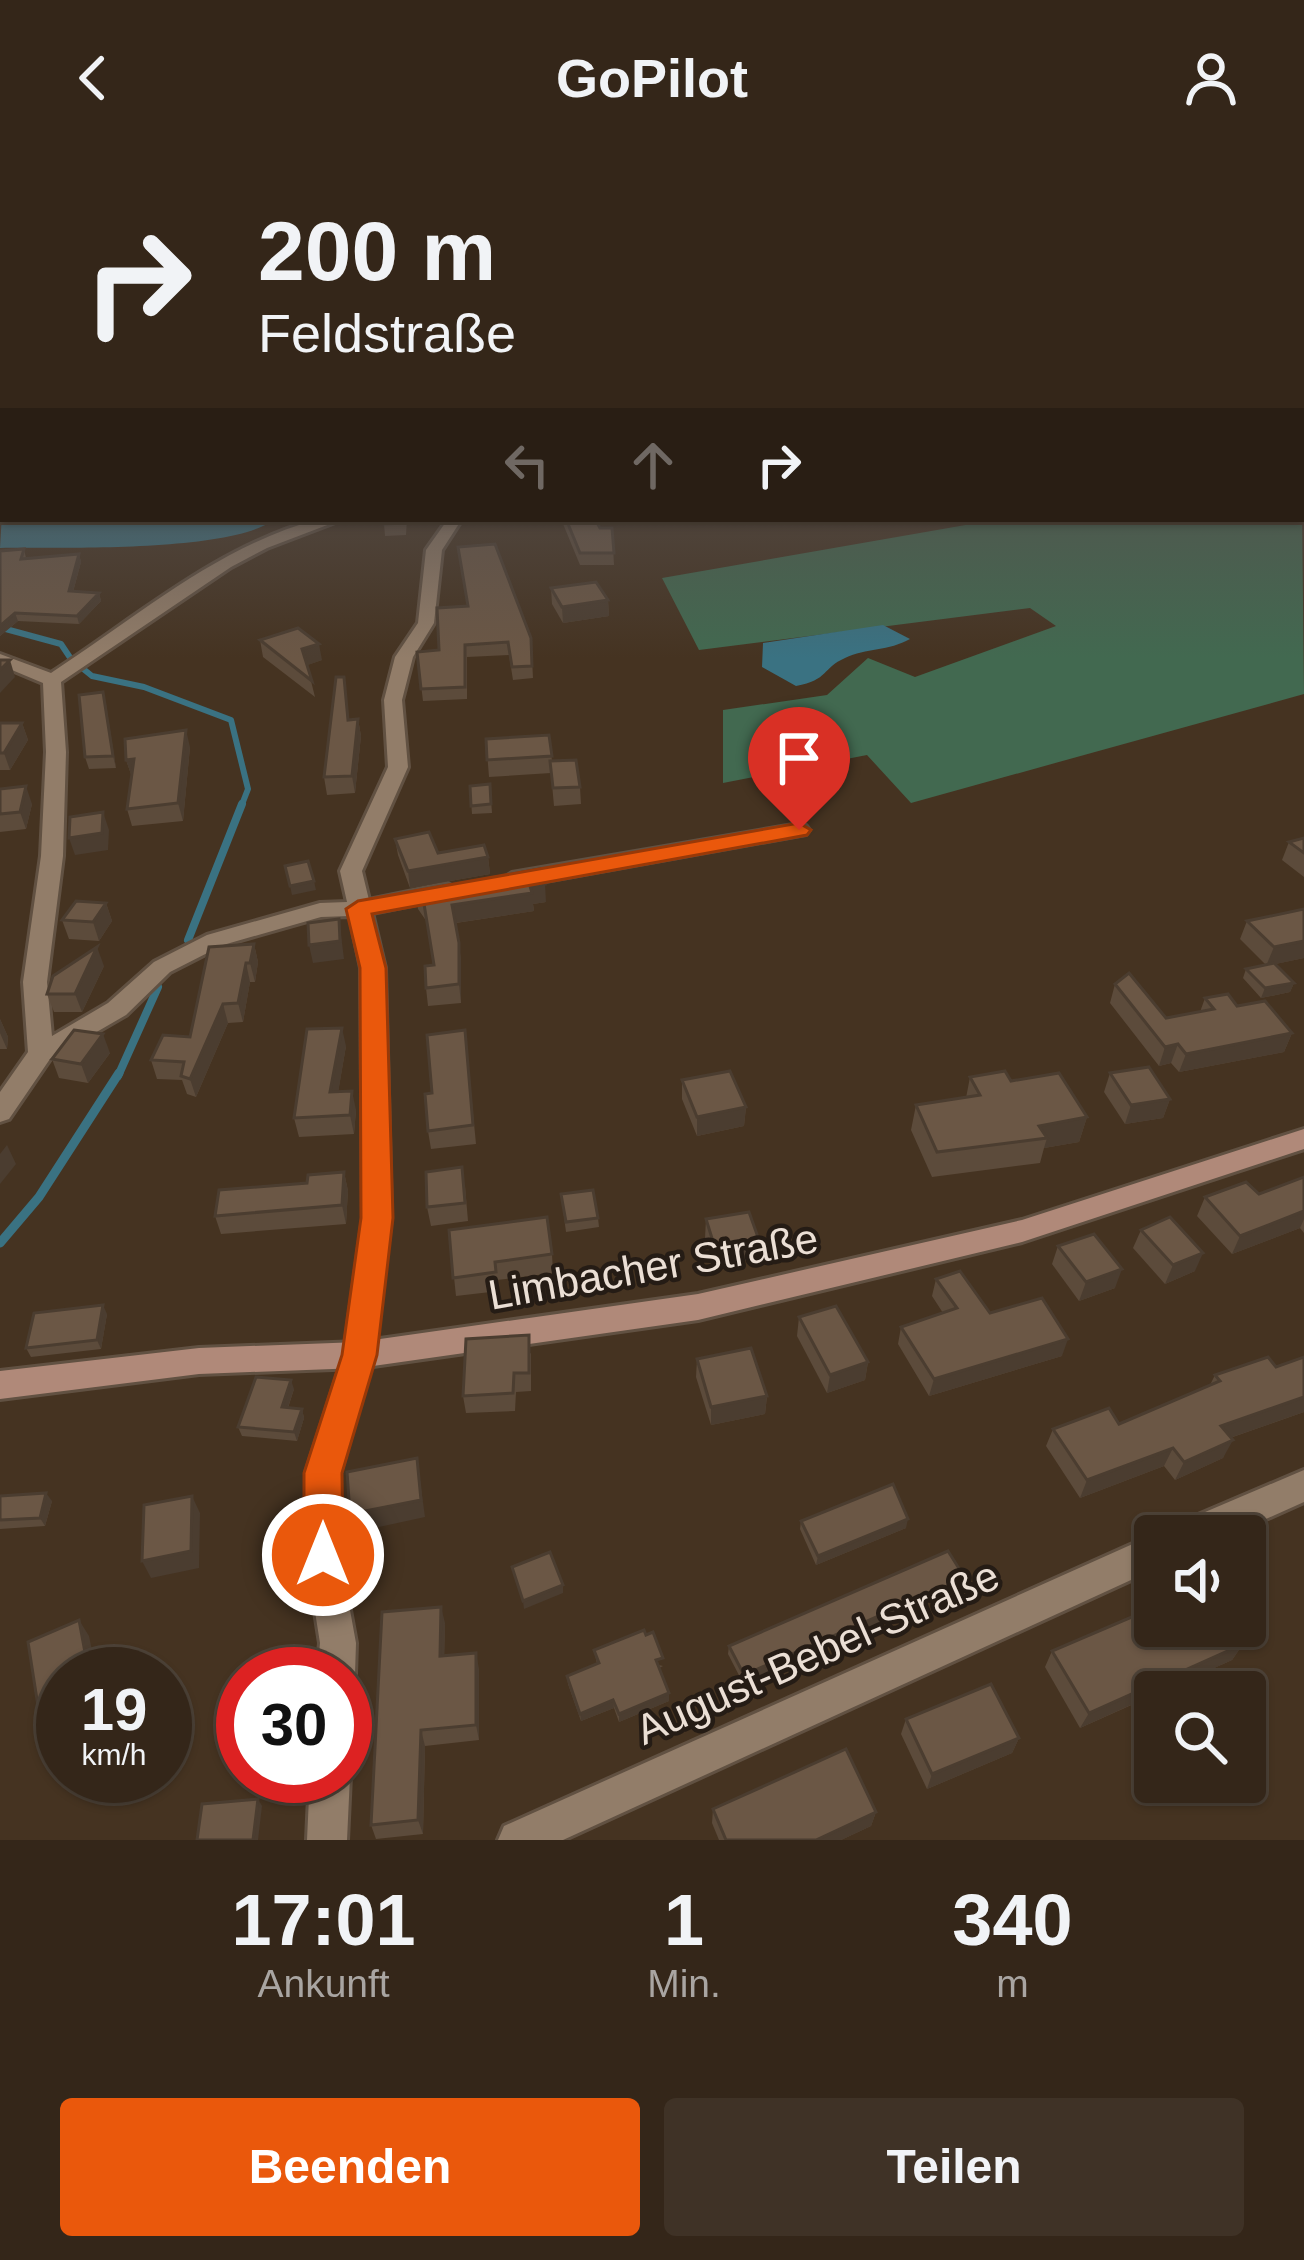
<!DOCTYPE html>
<html lang="de">
<meta charset="utf-8">
<style>
body{margin:0;font-family:Arial,sans-serif;background:#3f3226;color:#f1f3f6;height:100vh;display:flex;flex-direction:column;font-size:45px;white-space:nowrap}
*{box-sizing:border-box;margin:0}
p{font-size:39px;color:#a9a5a2}
.icon{flex:none;width:66px;height:66px;fill:none;stroke:currentColor;stroke-width:2;stroke-linecap:round;stroke-linejoin:round}
.map{position:relative;height:1684px;overflow:hidden}
.side{display:flex;flex-direction:column;background:#342619;flex:1}
.side>*{flex:none}
.hud{position:absolute;left:0px;top:0px;width:1305px;height:366px;box-shadow:0 3px 9px #0004,0 0 0 3px #4e4338;background:#342619;color:#f1f3f6;overflow:hidden}
.tools{position:absolute;left:1134px;top:1359px;display:grid;gap:24px}
.tools a{display:grid;place-items:center;width:132px;height:132px;border-radius:12px;background:#342619;box-shadow:0 3px 9px #0004,0 0 0 3px #4e4338;font-size:60px}
.speed{position:absolute;left:36px;top:1491px;display:flex;gap:24px;font-size:60px;font-weight:700;text-align:center}
.speed>*{display:grid;place-content:center;width:156px;height:156px;border-radius:50%;background:#342619;box-shadow:0 3px 9px #0004,0 0 0 3px #4e4338;line-height:1}
.speed small{font-size:30px;font-weight:400}
.speed .limit{border:18px solid #d22;background:#fff;color:#111}
.pin{position:absolute;display:grid;place-items:center;width:102px;height:102px;color:#fff;margin:-123px -51px;border-radius:50% 50% 50% 0;rotate:-45deg;box-shadow:0 0 12px #0007}
.pin .icon{rotate:45deg}
.me{position:absolute;width:132px;margin:-66px;rotate:0deg;stroke-linejoin:round;filter:drop-shadow(0 0 9px #0008)}
.turn{display:flex;align-items:center;gap:42px;height:252px;padding:0 60px;font-size:54px}
.turn .icon{width:156px;height:156px;stroke-width:2.5}
.turn b{display:block;font-size:84px;line-height:102px}
.lanes{display:flex;align-items:center;height:114px;padding:0 60px;background:#0003;justify-content:center;gap:60px;direction:ltr}
.lanes .off{opacity:.35}
.eta{display:flex;justify-content:space-evenly;align-items:center;height:204px;text-align:center}
.eta b{font-size:72px;font-weight:700;line-height:84px}
.cta{display:flex;gap:24px;margin-top:auto;padding:24px 60px}
.cta a{flex:1;height:138px;border-radius:12px;background:#ea580c;color:#fff;font-size:48px;font-weight:700;line-height:138px;text-align:center}
.cta a+a{background:#3f3226;color:#f1f3f6}
header{display:flex;justify-content:space-between;align-items:center;height:156px;padding:0 60px;background:#342619;font-size:54px;font-weight:700}
.map>svg:first-child{display:block}
</style>
<header><svg class="icon" aria-label="back" viewBox="0 0 24 24"><path d="M15 5l-7 7 7 7"/></svg>GoPilot<svg class="icon" aria-label="person" viewBox="0 0 24 24"><circle cx="12" cy="8" r="4"/><path d="M4 21q1-7 8-7t8 7"/></svg></header>
<div class="map">
<svg width="1304" height="1684" viewBox="0 0 1304 1684">
<rect width="100%" height="100%" fill="#453321"/>
<path fill="#426950" d="M1302,352L1304,538L911,647L867,599L723,627V554L827,539L868,502L915,521L1056,470L1030,452L699,494L662,422L1000,363H1302Z"/>
<g fill="#3a7282">
<path d="M3,341V363H275C232,397 60,391 0,392Z"/>
<path d="M883,469L910,483C889,495 866,492 845,502C822,512 829,524 796,530L762,511L763,487Z"/>
</g>
<g fill="none" stroke-linecap="round" stroke-linejoin="round">
<path stroke="#3a7282" stroke-width="4.5" d="M0,311L3,306"/>
<path stroke="#3a7282" stroke-width="6" d="M2,472L61,488L71,503L92,520L144,531L231,564L248,633L241,651"/>
<g stroke="#3a7282" stroke-width="8">
<path d="M188,784L242,648"/>
<path d="M118,920L158,831"/>
</g>
<path stroke="#3a7282" stroke-width="9" d="M0,1087L39,1041L119,917"/>
<defs>
<g id="street">
<path d="M319,363H343L267,392L231,411L61,526L66,596L63,700L47,826L52,880L108,847L154,806L207,779L320,747L347,746L340,715L388,611L384,544L395,501L418,467L426,394L448,363H462L442,394L434,467L413,501L402,544L408,611L362,715L369,744L448,728L459,735L456,740L372,757L385,812L391,1062L374,1199L340,1317V1399L356,1487L355,1518L345,1533V1518H317L320,1487L306,1399V1317L344,1199L363,1062L361,812L350,760L321,761L223,789L170,816L126,859L50,903L9,963L0,966V936L28,896L23,826L41,700L46,596L43,527L0,509V498L51,517C137,461 218,390 319,363Z"/>
<path d="M799,668L806,670L809,674L806,678L512,731L501,724L512,717Z"/>
<path d="M1304,1314V1346L1228,1380H1172L1177,1368Z"/>
<path d="M1155,1378L1160,1380H1155V1413L563,1684H498L504,1670Z"/>
<path d="M345,1609L350,1620L347,1684H307L310,1620H345Z"/>
</g>
<path id="secondary" d="M1304,973V993L1022,1086L698,1164L359,1212L199,1218L0,1243V1215L199,1192L359,1186L698,1138L1022,1064Z"/>
</defs>
<use href="#street" stroke="#615142" stroke-width="6"/>
<use href="#secondary" stroke="#615142" stroke-width="6"/>
<use href="#street" fill="#927d69" fill-rule="evenodd"/>
<use href="#secondary" fill="#b08979" fill-rule="evenodd"/>
</g>
<g fill="#5c4b3b">
<path d="M407,363L406,379L385,380L384,368Z"/>
<path d="M561,363H595L600,372H612L614,409H580Z"/>
<path d="M24,393L26,402L79,398L81,406L73,436L99,437L101,445L79,468L18,465L0,480V395Z"/>
<path d="M551,432L608,444L609,460L563,467L552,448Z"/>
<path d="M437,452L531,482L533,522L513,524L509,499L467,501V543L423,545L417,496L439,494Z"/>
<path d="M260,484L322,504L307,509L315,541L263,501Z"/>
<path d="M344,521L349,564L358,563L361,580L355,637L327,639L324,621Z"/>
<path d="M103,536L116,612L89,613L85,601Z"/>
<path d="M0,567H22L28,584L10,614H0Z"/>
<path d="M549,579L552,605L580,631L581,648L554,650L551,617L489,621L486,583Z"/>
<path d="M190,591L183,665L132,670L127,653L132,621L126,604Z"/>
<path d="M490,628L492,657L472,658L470,630Z"/>
<path d="M0,633L32,648L26,673L0,676Z"/>
<path d="M1304,682V721L1282,704L1289,686Z"/>
<path d="M395,683L438,697L488,701L490,718L410,732L398,699Z"/>
<path d="M416,735L546,746L533,748L534,755L456,767L461,805V847L428,850L426,832L433,809L427,766L418,753Z"/>
<path d="M106,747L112,765L99,785L69,783L62,764Z"/>
<path d="M1304,753V802L1275,808L1294,827L1290,836L1261,842L1243,822L1246,813L1266,809L1240,783L1247,765Z"/>
<path d="M254,788L258,806L255,826H250L243,866L228,867L196,941L187,938L182,924L157,923L151,904L190,881Z"/>
<path d="M104,810L82,856H54L47,838Z"/>
<path d="M1115,828L1166,862L1200,856L1205,842L1237,850L1292,877L1284,896L1179,916L1171,907L1159,910L1110,847Z"/>
<path d="M0,863L8,881L7,893H0Z"/>
<path d="M465,874L476,988L431,993L428,975L432,937Z"/>
<path d="M346,890L338,936L356,954L354,978L299,981L294,962Z"/>
<path d="M110,897L88,927L59,922L52,903Z"/>
<path d="M1110,917L1170,943L1163,962L1125,968L1104,936Z"/>
<path d="M970,921L1087,961L1079,986L1044,992L1040,1007L932,1021L911,974L916,949L966,942Z"/>
<path d="M682,924L746,951L744,970L697,980L682,943Z"/>
<path d="M344,1016L348,1035L346,1068L221,1078L215,1060L307,1027Z"/>
<path d="M1304,1021V1077L1300,1072L1232,1098L1197,1060L1205,1041L1259,1038Z"/>
<path d="M465,1030L468,1065L431,1070L427,1051Z"/>
<path d="M561,1038L598,1062L599,1071L566,1076Z"/>
<path d="M706,1063L759,1084L758,1102L714,1111L705,1082Z"/>
<path d="M449,1074L552,1098L553,1117L497,1124L499,1135L456,1140Z"/>
<path d="M1141,1074L1195,1115L1165,1128L1133,1092Z"/>
<path d="M1058,1090L1115,1132L1079,1145L1052,1108Z"/>
<path d="M936,1123L990,1157L1062,1200L929,1240L898,1188L901,1171L943,1157L932,1140Z"/>
<path d="M107,1158L101,1193L31,1201L26,1192Z"/>
<path d="M799,1161L868,1206L865,1224L827,1237L797,1180Z"/>
<path d="M531,1197V1235L516,1236L515,1255L466,1257L463,1240Z"/>
<path d="M697,1203L767,1240L765,1258L711,1269L696,1221Z"/>
<path d="M1215,1219L1304,1256L1230,1282L1223,1302L1175,1324L1164,1310L1080,1342L1046,1290L1053,1273L1119,1268L1210,1229Z"/>
<path d="M294,1233L288,1252L302,1253L304,1262L297,1285L242,1280L238,1271Z"/>
<path d="M0,1340L52,1345L45,1370L0,1373Z"/>
<path d="M801,1365L906,1372L816,1409L800,1373Z"/>
<path d="M965,1422L962,1430L743,1527L728,1498L729,1490Z"/>
<path d="M445,1467L444,1500L479,1513V1584L425,1590L423,1678L376,1683L371,1669Z"/>
<path d="M1243,1488L1232,1504L1080,1572L1045,1511L1052,1495Z"/>
<path d="M594,1494L663,1510L659,1512L669,1545L619,1566L614,1552L581,1565L568,1528L567,1520L597,1508Z"/>
<path d="M906,1563L1019,1582L1012,1597L927,1633L901,1578Z"/>
<path d="M713,1653L876,1656L871,1670L841,1684H719L712,1667Z"/>
</g>
<g fill="#4b3d30">
<path d="M79,398L81,406L71,443L69,435Z"/>
<path d="M99,437L101,445L79,468L77,460Z"/>
<path d="M608,444L609,460L563,467L562,451Z"/>
<path d="M15,457L18,465L0,480V470Z"/>
<path d="M319,488L322,504L305,510L302,493Z"/>
<path d="M10,504L15,521L0,537V514Z"/>
<path d="M103,536L106,547L116,612L113,600Z"/>
<path d="M358,563L361,580L355,637L352,620Z"/>
<path d="M22,567L28,584L10,614L4,597Z"/>
<path d="M186,574L190,591L183,665L178,647Z"/>
<path d="M134,603L132,621L126,604Z"/>
<path d="M26,630L32,648L26,673L20,656Z"/>
<path d="M103,656L109,674L108,694L75,699L69,682Z"/>
<path d="M488,701L490,718L410,732L408,715Z"/>
<path d="M314,725L316,734L292,739L290,730Z"/>
<path d="M545,728L546,746L533,748L534,755L455,767L452,749Z"/>
<path d="M106,747L112,765L99,785L93,766Z"/>
<path d="M339,763L344,803L313,807L309,789Z"/>
<path d="M1304,785V802L1266,810L1274,791Z"/>
<path d="M459,787L461,805V847L459,828Z"/>
<path d="M254,788L258,806L255,826L250,807Z"/>
<path d="M97,791L104,810L82,856L75,838Z"/>
<path d="M246,807L250,826L243,866L238,847Z"/>
<path d="M1294,827L1290,836L1261,842L1265,832Z"/>
<path d="M223,848L228,867L196,941L190,923Z"/>
<path d="M0,863L8,881L7,893L0,877Z"/>
<path d="M342,872L346,890L335,955L330,936Z"/>
<path d="M1292,877L1284,896L1179,916L1186,898Z"/>
<path d="M103,878L110,897L88,927L81,908Z"/>
<path d="M1178,888L1171,907L1159,910L1165,891Z"/>
<path d="M352,935L356,954L354,978L350,959Z"/>
<path d="M1170,943L1163,962L1125,968L1131,949Z"/>
<path d="M746,951L744,970L697,980V961Z"/>
<path d="M1087,961L1079,986L1044,992L1047,982L1039,970Z"/>
<path d="M7,989L16,1008L0,1028V998Z"/>
<path d="M344,1016L348,1035L346,1068L342,1049Z"/>
<path d="M1304,1055V1063L1300,1072L1232,1098L1240,1080Z"/>
<path d="M759,1084L758,1102L714,1111L715,1092Z"/>
<path d="M1203,1097L1195,1115L1165,1128L1173,1109Z"/>
<path d="M1122,1113L1115,1132L1079,1145L1086,1126Z"/>
<path d="M103,1149L107,1158L101,1193L97,1184Z"/>
<path d="M1068,1183L1062,1200L929,1240L934,1223Z"/>
<path d="M868,1206L865,1224L827,1237L830,1219Z"/>
<path d="M291,1224L294,1233L285,1260L282,1251Z"/>
<path d="M767,1240L765,1258L711,1269V1251Z"/>
<path d="M1304,1241V1256L1212,1288L1221,1270Z"/>
<path d="M302,1253L304,1262L297,1285L294,1276Z"/>
<path d="M1233,1284L1223,1302L1175,1324L1184,1306Z"/>
<path d="M1173,1292L1164,1310L1080,1342L1087,1324Z"/>
<path d="M417,1302L425,1361L356,1376L350,1358Z"/>
<path d="M46,1337L52,1345L45,1370L40,1362Z"/>
<path d="M192,1340L200,1357L199,1412L151,1422L142,1405Z"/>
<path d="M908,1363L906,1372L816,1409L818,1400Z"/>
<path d="M965,1422L962,1430L743,1527L744,1519Z"/>
<path d="M563,1429V1437L524,1453L523,1445Z"/>
<path d="M441,1451L445,1467L444,1516L440,1500Z"/>
<path d="M79,1464L89,1480L97,1518H89Z"/>
<path d="M1243,1488L1232,1504L1161,1536H1155V1538L1080,1572L1089,1557Z"/>
<path d="M476,1497L479,1513V1584L476,1569Z"/>
<path d="M669,1537V1545L619,1566V1558Z"/>
<path d="M613,1544L614,1552L581,1565L580,1558Z"/>
<path d="M63,1553V1573L52,1578L40,1563Z"/>
<path d="M421,1574L425,1590L423,1678L418,1664Z"/>
<path d="M1019,1582L1012,1597L927,1633L932,1618Z"/>
<path d="M258,1643L262,1650L258,1684H253Z"/>
<path d="M876,1656L871,1670L841,1684H816Z"/>
</g>
<g fill="#6b5745" stroke="#4b3d30" stroke-width="3">
<path d="M384,363H404V367L384,368Z"/>
<path d="M566,363H595L600,372H612L614,397H580Z"/>
<path d="M495,388L531,482L532,510L512,511L508,486L465,489V531L421,533L417,496L439,494L437,452L468,450L458,391Z"/>
<path d="M24,393L21,403L79,398L69,435L99,437L77,460L15,457L0,470V395Z"/>
<path d="M596,426L608,444L562,451L551,432Z"/>
<path d="M298,472L319,488L302,493L312,525L260,484Z"/>
<path d="M0,504H10L0,514Z"/>
<path d="M336,521H344L348,564L358,563L352,620L324,621Z"/>
<path d="M103,536L113,600L85,601L79,539Z"/>
<path d="M0,567H22L4,597H0Z"/>
<path d="M186,574L178,647L127,653L134,603L126,604L125,583Z"/>
<path d="M549,579L552,600L487,604L486,583Z"/>
<path d="M576,604L580,631L553,632L550,605Z"/>
<path d="M490,628L491,648L471,650L470,630Z"/>
<path d="M26,630L20,656L0,658V633Z"/>
<path d="M103,656L102,677L69,682L70,661Z"/>
<path d="M429,676L438,697L484,689L488,701L408,715L395,683Z"/>
<path d="M1304,682V697L1289,686Z"/>
<path d="M308,705L314,725L290,730L285,710Z"/>
<path d="M540,713L545,728L530,730L532,737L452,749L459,787V828L426,832L425,810L434,809L424,748L416,735Z"/>
<path d="M76,745L106,747L93,766L62,764Z"/>
<path d="M1304,753V785L1274,791L1247,765Z"/>
<path d="M339,763L340,785L309,789L308,767Z"/>
<path d="M254,788L250,807H246L238,847L223,848L190,923L181,920L184,906L151,904L163,879L190,881L209,791Z"/>
<path d="M97,791L75,838H47L53,820Z"/>
<path d="M1274,807L1294,827L1265,832L1246,813Z"/>
<path d="M1129,817L1166,862L1214,853L1205,842L1228,838L1237,850L1265,845L1292,877L1186,898L1178,888L1165,891L1115,828Z"/>
<path d="M342,872L330,936L352,935L350,959L294,962L307,873Z"/>
<path d="M74,874L103,878L81,908L52,903Z"/>
<path d="M465,874L473,969L428,975L425,938L432,937L427,879Z"/>
<path d="M1149,911L1170,943L1131,949L1110,917Z"/>
<path d="M730,915L746,951L697,961L682,924Z"/>
<path d="M1005,915L1011,925L1059,917L1087,961L1039,970L1047,982L937,996L916,949L980,939L970,921Z"/>
<path d="M462,1011L465,1047L427,1051L426,1016Z"/>
<path d="M344,1016L342,1049L215,1060L219,1034L307,1027L308,1019Z"/>
<path d="M1304,1021V1055L1240,1080L1205,1041L1246,1026L1259,1038Z"/>
<path d="M593,1034L598,1062L566,1066L561,1038Z"/>
<path d="M749,1056L759,1084L715,1092L706,1063Z"/>
<path d="M547,1061L552,1098L495,1106L496,1116L453,1122L449,1074Z"/>
<path d="M1170,1061L1203,1097L1173,1109L1141,1074Z"/>
<path d="M1094,1078L1122,1113L1086,1126L1058,1090Z"/>
<path d="M960,1115L990,1157L1042,1142L1068,1183L934,1223L901,1171L957,1152L936,1123Z"/>
<path d="M103,1149L97,1184L26,1192L34,1157Z"/>
<path d="M836,1150L868,1206L830,1219L799,1161Z"/>
<path d="M529,1179V1217H514L513,1237L463,1240L466,1183Z"/>
<path d="M751,1192L767,1240L711,1251L697,1203Z"/>
<path d="M1268,1201L1276,1211L1304,1201V1241L1221,1270L1233,1284L1184,1306L1173,1292L1087,1324L1053,1273L1109,1252L1119,1268L1220,1225L1215,1219Z"/>
<path d="M256,1221L291,1224L282,1251L302,1253L294,1276L238,1271Z"/>
<path d="M417,1302L421,1344L350,1358L347,1316Z"/>
<path d="M893,1328L908,1363L818,1400L801,1365Z"/>
<path d="M46,1337L40,1362L0,1364V1340Z"/>
<path d="M192,1340L191,1395L142,1405L144,1349Z"/>
<path d="M948,1395L965,1422L744,1519L729,1490Z"/>
<path d="M550,1396L563,1429L523,1445L512,1411Z"/>
<path d="M441,1451L440,1500L476,1497V1569L421,1574L418,1664L371,1669L382,1456Z"/>
<path d="M1155,1451V1470H1231L1243,1488L1089,1557L1052,1495Z"/>
<path d="M79,1464L89,1518H63V1553L40,1563L28,1486Z"/>
<path d="M644,1474L646,1479L653,1476L663,1502L656,1504L669,1537L619,1558L613,1544L580,1558L567,1520L599,1507L594,1494Z"/>
<path d="M991,1528L1019,1582L932,1618L906,1563Z"/>
<path d="M846,1593L876,1656L816,1684H726L713,1653Z"/>
<path d="M258,1643L253,1684H197L202,1648Z"/>
</g>
<linearGradient id="sky" x2="0" y2="1"><stop stop-color="#261c12"/><stop offset="0.53" stop-color="#56504e"/><stop offset="1" stop-color="#56504e" stop-opacity="0"/></linearGradient>
<rect width="1304" height="502" fill="url(#sky)"/>
<path fill="#ea580c" stroke="#983908" stroke-width="3" d="M799,667L811,674L807,679L372,758L386,812L393,1062L377,1199L342,1317L343,1399L337,1412L323,1418L309,1412L304,1399V1317L342,1199L361,1062L360,812L346,753L358,745Z"/>
<g text-anchor="middle" stroke-width="9" stroke-linejoin="round" paint-order="stroke">
<g font-size="42" fill="#ebdfd5" stroke="#251c15">
<text transform="translate(653 1110) rotate(-10)" y="15">Limbacher Straße</text>
<text transform="translate(817 1496) rotate(-24)" y="15">August-Bebel-Straße</text>
</g>
</g>
</svg>
<div class="tools">
<a><svg class="icon" aria-label="sound" viewBox="0 0 24 24"><path d="M4 9h4l5-4v14l-5-4H4zM17 9q2 3 0 6"/></svg></a>
<a><svg class="icon" aria-label="search" viewBox="0 0 24 24"><circle cx="10" cy="10" r="6"/><path d="M15 15l6 6"/></svg></a>
</div>
<div class="speed"><div>19<small>km/h</small></div><div class="limit">30</div></div>
<div class="pin" style="left:799px;top:674px;background:#d93025"><svg class="icon" aria-label="arrive" viewBox="0 0 24 24"><path d="M6 21V4h12l-3 4 3 4H6"/></svg></div>
<svg class="me" style="left:323px;top:1399px" viewBox="-20 -20 40 40"><circle r="17" fill="#ea580c" stroke="#fff" stroke-width="3"/><path d="M0-11L8 9 0 5-8 9z" fill="#fff"/></svg>
<div class="hud">
<div class="turn"><svg class="icon" aria-label="right" viewBox="0 0 24 24"><path d="M7 20v-9h11M14 6l5 5-5 5"/></svg><div><b>200 m</b>Feldstraße</div></div>
<div class="lanes"><svg class="icon off" aria-label="left" viewBox="0 0 24 24"><path d="M17 20v-9H6M10 6l-5 5 5 5"/></svg><svg class="icon off" aria-label="ahead" viewBox="0 0 24 24"><path d="M12 20V5M6 11l6-6 6 6"/></svg><svg class="icon" aria-label="right" viewBox="0 0 24 24"><path d="M7 20v-9h11M14 6l5 5-5 5"/></svg></div>
</div>
</div>
<section class="side">
<div class="eta">
<div><b>17:01</b><p>Ankunft</p></div>
<div><b>1</b><p>Min.</p></div>
<div><b>340</b><p>m</p></div>
</div>
<div class="cta"><a>Beenden</a><a>Teilen</a></div>
</section>
